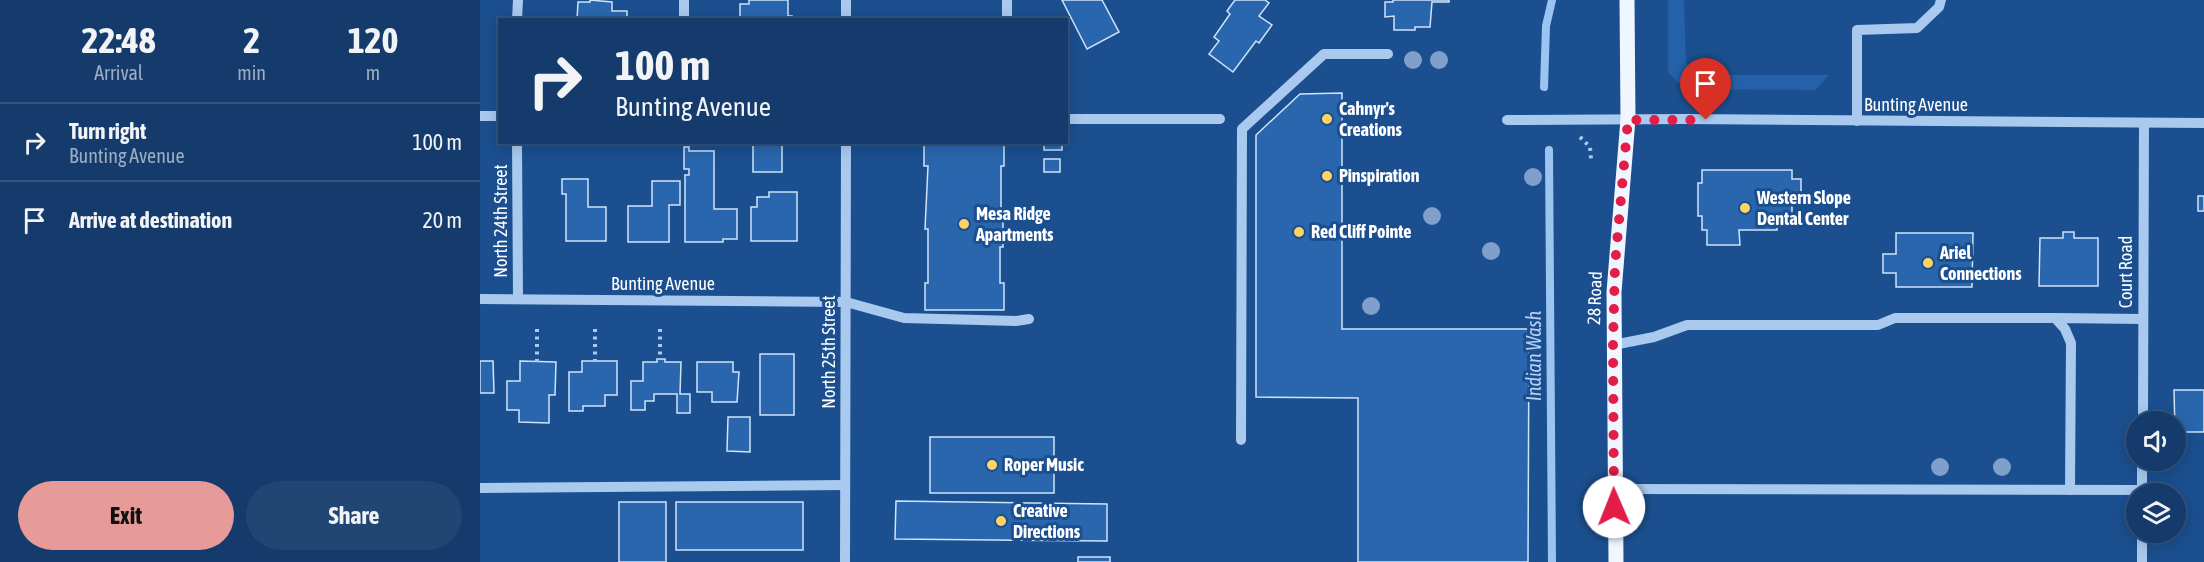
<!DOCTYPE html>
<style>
body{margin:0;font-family:"Asap Condensed",sans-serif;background:#214673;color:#f1f3f6;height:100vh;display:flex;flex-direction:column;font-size:22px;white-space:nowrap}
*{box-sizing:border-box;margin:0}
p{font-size:20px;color:#9dadc1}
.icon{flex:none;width:33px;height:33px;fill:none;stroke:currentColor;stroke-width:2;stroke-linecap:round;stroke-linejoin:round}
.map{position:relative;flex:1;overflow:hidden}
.details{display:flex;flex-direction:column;background:#143b6b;width:480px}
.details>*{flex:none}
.banner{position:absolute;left:18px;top:18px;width:570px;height:126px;border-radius:0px;box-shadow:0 3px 15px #0003,0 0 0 2px #33557e;background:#143b6b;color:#f1f3f6;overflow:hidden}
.fabs{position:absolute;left:1646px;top:411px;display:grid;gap:12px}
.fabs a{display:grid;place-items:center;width:60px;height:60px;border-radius:50%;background:#143b6b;box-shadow:0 3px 15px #0003,0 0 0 2px #33557e;font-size:30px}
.pin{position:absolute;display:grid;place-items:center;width:51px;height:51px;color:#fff;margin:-62px -26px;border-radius:50% 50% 50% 0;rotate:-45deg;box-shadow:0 0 6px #0007}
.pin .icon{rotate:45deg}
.me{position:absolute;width:66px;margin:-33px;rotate:359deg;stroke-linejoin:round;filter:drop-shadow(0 0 4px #0008)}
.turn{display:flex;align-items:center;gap:21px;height:126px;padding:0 18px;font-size:27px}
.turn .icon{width:78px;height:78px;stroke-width:2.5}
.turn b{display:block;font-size:42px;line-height:51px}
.eta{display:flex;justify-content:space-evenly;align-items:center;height:102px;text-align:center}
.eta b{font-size:36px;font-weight:700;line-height:42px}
.button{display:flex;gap:12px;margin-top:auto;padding:12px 18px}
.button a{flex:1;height:69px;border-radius:36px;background:#e69b98;color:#111;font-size:24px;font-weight:700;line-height:69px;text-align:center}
.button a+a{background:#214673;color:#f1f3f6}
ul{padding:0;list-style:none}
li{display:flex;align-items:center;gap:18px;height:78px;padding:0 18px;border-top:2px solid #33557e}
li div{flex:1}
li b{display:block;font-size:22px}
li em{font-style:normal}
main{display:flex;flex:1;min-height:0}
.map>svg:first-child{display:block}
</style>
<main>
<section class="details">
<div class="eta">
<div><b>22:48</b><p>Arrival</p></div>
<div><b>2</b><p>min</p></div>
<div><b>120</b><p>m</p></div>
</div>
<ul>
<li><svg class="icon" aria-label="right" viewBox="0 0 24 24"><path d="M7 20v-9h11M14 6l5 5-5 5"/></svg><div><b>Turn right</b><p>Bunting Avenue</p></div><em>100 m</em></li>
<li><svg class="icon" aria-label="arrive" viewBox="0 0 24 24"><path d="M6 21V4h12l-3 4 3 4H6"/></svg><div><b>Arrive at destination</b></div><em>20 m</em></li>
</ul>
<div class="button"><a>Exit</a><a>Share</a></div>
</section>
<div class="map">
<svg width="1724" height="562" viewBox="0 0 1724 562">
<rect width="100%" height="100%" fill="#1b4f8f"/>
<path fill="#2461a8" d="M1188,0H1204L1206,64L1215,72L1227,75V78H1232V75H1349L1335,90L1204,89L1188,72Z"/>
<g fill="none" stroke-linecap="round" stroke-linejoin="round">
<g stroke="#9cc4f0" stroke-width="8">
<path d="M1064,87L1066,26L1072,0"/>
<path d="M1069,150L1072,562"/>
</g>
</g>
<g fill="#2a66ad" stroke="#cfe3fa" stroke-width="1.5">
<path d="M110,0L132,2V11H147V20H97L98,2H110Z"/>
<path d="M269,0H308V16H312V20H260V4H269Z"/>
<path d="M582,0H622L639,32L607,49Z"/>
<path d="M755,0H785L789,3L779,16L792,25L779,43L776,41L753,72L729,54L739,41L734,37L750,14L747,11Z"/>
<path d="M913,0H969V2H952L950,27H935V30H914V16L905,17V2H913Z"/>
<path d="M862,93V329H1049L1048,562H878V398L776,397V135L820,94Z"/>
<rect x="273" y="142" width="29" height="30"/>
<path d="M444,142H524V166H521V219H523V247H520V283H524V310H445V283H448V229H445L448,166H444Z"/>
<rect x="564" y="142" width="18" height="8"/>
<path d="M204,147H209V151H234V209H257V239H243V242H205V175H209V169H204Z"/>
<rect x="564" y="159" width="16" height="13"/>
<path d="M1222,170H1312V179H1321V200H1312V225H1297V230H1259L1260,245H1227V230H1222V216H1218V183H1222Z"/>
<path d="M82,179H108V207H126V241H86V194H82Z"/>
<path d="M172,181H200V205H189V242H148V206H172Z"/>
<path d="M289,192H317V241H271V207H277V197H289Z"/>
<rect x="1718" y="196" width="6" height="15"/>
<path d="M1583,232H1594V238H1618V286H1559L1560,238H1583Z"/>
<path d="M1416,233H1493L1492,287H1416V273H1403V254H1416Z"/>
<rect x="280" y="354" width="34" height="61"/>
<path d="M177,359H185V362H201L200,394H210V413H197V394H174V401H165V410H151V381H163V362H177Z"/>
<path d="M0,361H13L14,393H0Z"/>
<path d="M40,361L76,362L75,395H69V423L39,422V410H27V381H40Z"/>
<path d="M102,361H137V395H125V406H103V411H89V372H102Z"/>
<path d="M217,362H253V372H259L257,402H232V392H217Z"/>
<path d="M1694,390H1724V432H1695Z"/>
<path d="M248,417H270V452L247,451Z"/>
<rect x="450" y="437" width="124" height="56"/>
<path d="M416,501L627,504V541L415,539Z"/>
<rect x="139" y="502" width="47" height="60"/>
<rect x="196" y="502" width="127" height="48"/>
<rect x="598" y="557" width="32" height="5"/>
</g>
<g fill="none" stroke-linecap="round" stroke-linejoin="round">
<g stroke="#a9c9ee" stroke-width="4" stroke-dasharray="3 4.5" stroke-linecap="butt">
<path d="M1100,137L1110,147L1111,159"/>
<path d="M57,329V362"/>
<path d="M115,329V361"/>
<path d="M180,329V359"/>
</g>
<g stroke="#a9c9ee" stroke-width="10">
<path d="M527,0V20"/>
<path d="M37,20L38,0"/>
<path d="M204,20V0"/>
<path d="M366,20V0"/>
<path d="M0,116H20"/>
<path d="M586,119H740"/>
<path d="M1027,120L1205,119L1724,123"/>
<path d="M1377,121V30L1437,28L1459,7L1461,0"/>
<path d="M37,142L38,299"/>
<path d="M0,299L366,302L424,318L536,321L549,319"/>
<path d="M1133,345L1174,337L1207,325H1398L1415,318H1575"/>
<path d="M1663,422L1664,123"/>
<path d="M761,440L762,129L844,54H908"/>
<path d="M0,488L365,485"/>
<path d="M1134,489L1662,490"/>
<path d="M1590,490L1591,343L1585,329L1575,318L1663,319"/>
<path d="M1662,494V460"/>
<path d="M1662,532V562"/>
<path d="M365,562L366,142"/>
</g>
<path stroke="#f0f6ff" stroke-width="15" d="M1136,562L1134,292L1148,119L1147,0"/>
</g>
<g fill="#7ea0ca">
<circle cx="933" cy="60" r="9"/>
<circle cx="959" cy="60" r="9"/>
<circle cx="1053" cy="177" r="9"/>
<circle cx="952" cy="216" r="9"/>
<circle cx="1011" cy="251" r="9"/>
<circle cx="891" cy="306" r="9"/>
<circle cx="1460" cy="467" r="9"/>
<circle cx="1522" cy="467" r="9"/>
</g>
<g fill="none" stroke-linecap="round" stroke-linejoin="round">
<path stroke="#e11d48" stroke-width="10" stroke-dasharray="0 18" d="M1134,507L1133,345L1135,265L1148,120H1226"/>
</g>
<g fill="#ffd166" stroke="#1b4f8f" stroke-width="2">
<circle cx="847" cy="119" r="6"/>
<circle cx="847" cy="176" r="6"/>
<circle cx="1265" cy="208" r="6"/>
<circle cx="484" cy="224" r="6"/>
<circle cx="819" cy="232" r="6"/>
<circle cx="1448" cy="263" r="6"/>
<circle cx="512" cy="465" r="6"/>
<circle cx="521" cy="521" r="6"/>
</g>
<g text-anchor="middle" stroke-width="6" stroke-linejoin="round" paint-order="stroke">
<g font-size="18" fill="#fff" stroke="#1b4f8f">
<text x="1436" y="111">Bunting Avenue</text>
<text transform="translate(21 221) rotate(-90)" y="6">North 24th Street</text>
<text transform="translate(1646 272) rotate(-90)" y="6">Court Road</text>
<text x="183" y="290">Bunting Avenue</text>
<text transform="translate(1115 298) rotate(-88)" y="6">28 Road</text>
<text transform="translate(349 352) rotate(-90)" y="6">North 25th Street</text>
</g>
<g font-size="18" font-weight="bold" fill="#fff" stroke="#1b4f8f" text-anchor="start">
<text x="859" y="115">Cahnyr's<tspan x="859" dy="21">Creations</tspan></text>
<text x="859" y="182">Pinspiration</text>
<text x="1277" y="204">Western Slope<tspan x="1277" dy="21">Dental Center</tspan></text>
<text x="496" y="220">Mesa Ridge<tspan x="496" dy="21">Apartments</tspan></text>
<text x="831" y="238">Red Cliff Pointe</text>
<text x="1460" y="259">Ariel<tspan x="1460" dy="21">Connections</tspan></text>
<text x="524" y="471">Roper Music</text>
<text x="533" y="517">Creative<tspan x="533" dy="21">Directions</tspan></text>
</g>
<g font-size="20" font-style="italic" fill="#b5d3f5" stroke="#1b4f8f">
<text transform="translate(1054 356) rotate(-90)" y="7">Indian Wash</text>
</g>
</g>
</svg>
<div class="fabs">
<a><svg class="icon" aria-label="sound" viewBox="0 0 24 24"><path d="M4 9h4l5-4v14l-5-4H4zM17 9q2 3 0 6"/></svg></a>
<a><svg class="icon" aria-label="layers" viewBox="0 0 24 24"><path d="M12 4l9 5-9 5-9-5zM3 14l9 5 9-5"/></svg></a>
</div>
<div class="pin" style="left:1226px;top:120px;background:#d93025"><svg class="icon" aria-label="arrive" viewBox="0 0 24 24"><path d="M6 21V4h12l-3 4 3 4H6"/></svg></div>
<svg class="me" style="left:1134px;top:507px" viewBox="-20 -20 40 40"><circle r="19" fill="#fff"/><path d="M0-13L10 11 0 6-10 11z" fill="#e11d48"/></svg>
<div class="banner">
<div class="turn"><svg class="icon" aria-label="right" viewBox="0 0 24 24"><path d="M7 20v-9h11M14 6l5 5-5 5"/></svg><div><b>100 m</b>Bunting Avenue</div></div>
</div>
</div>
</main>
